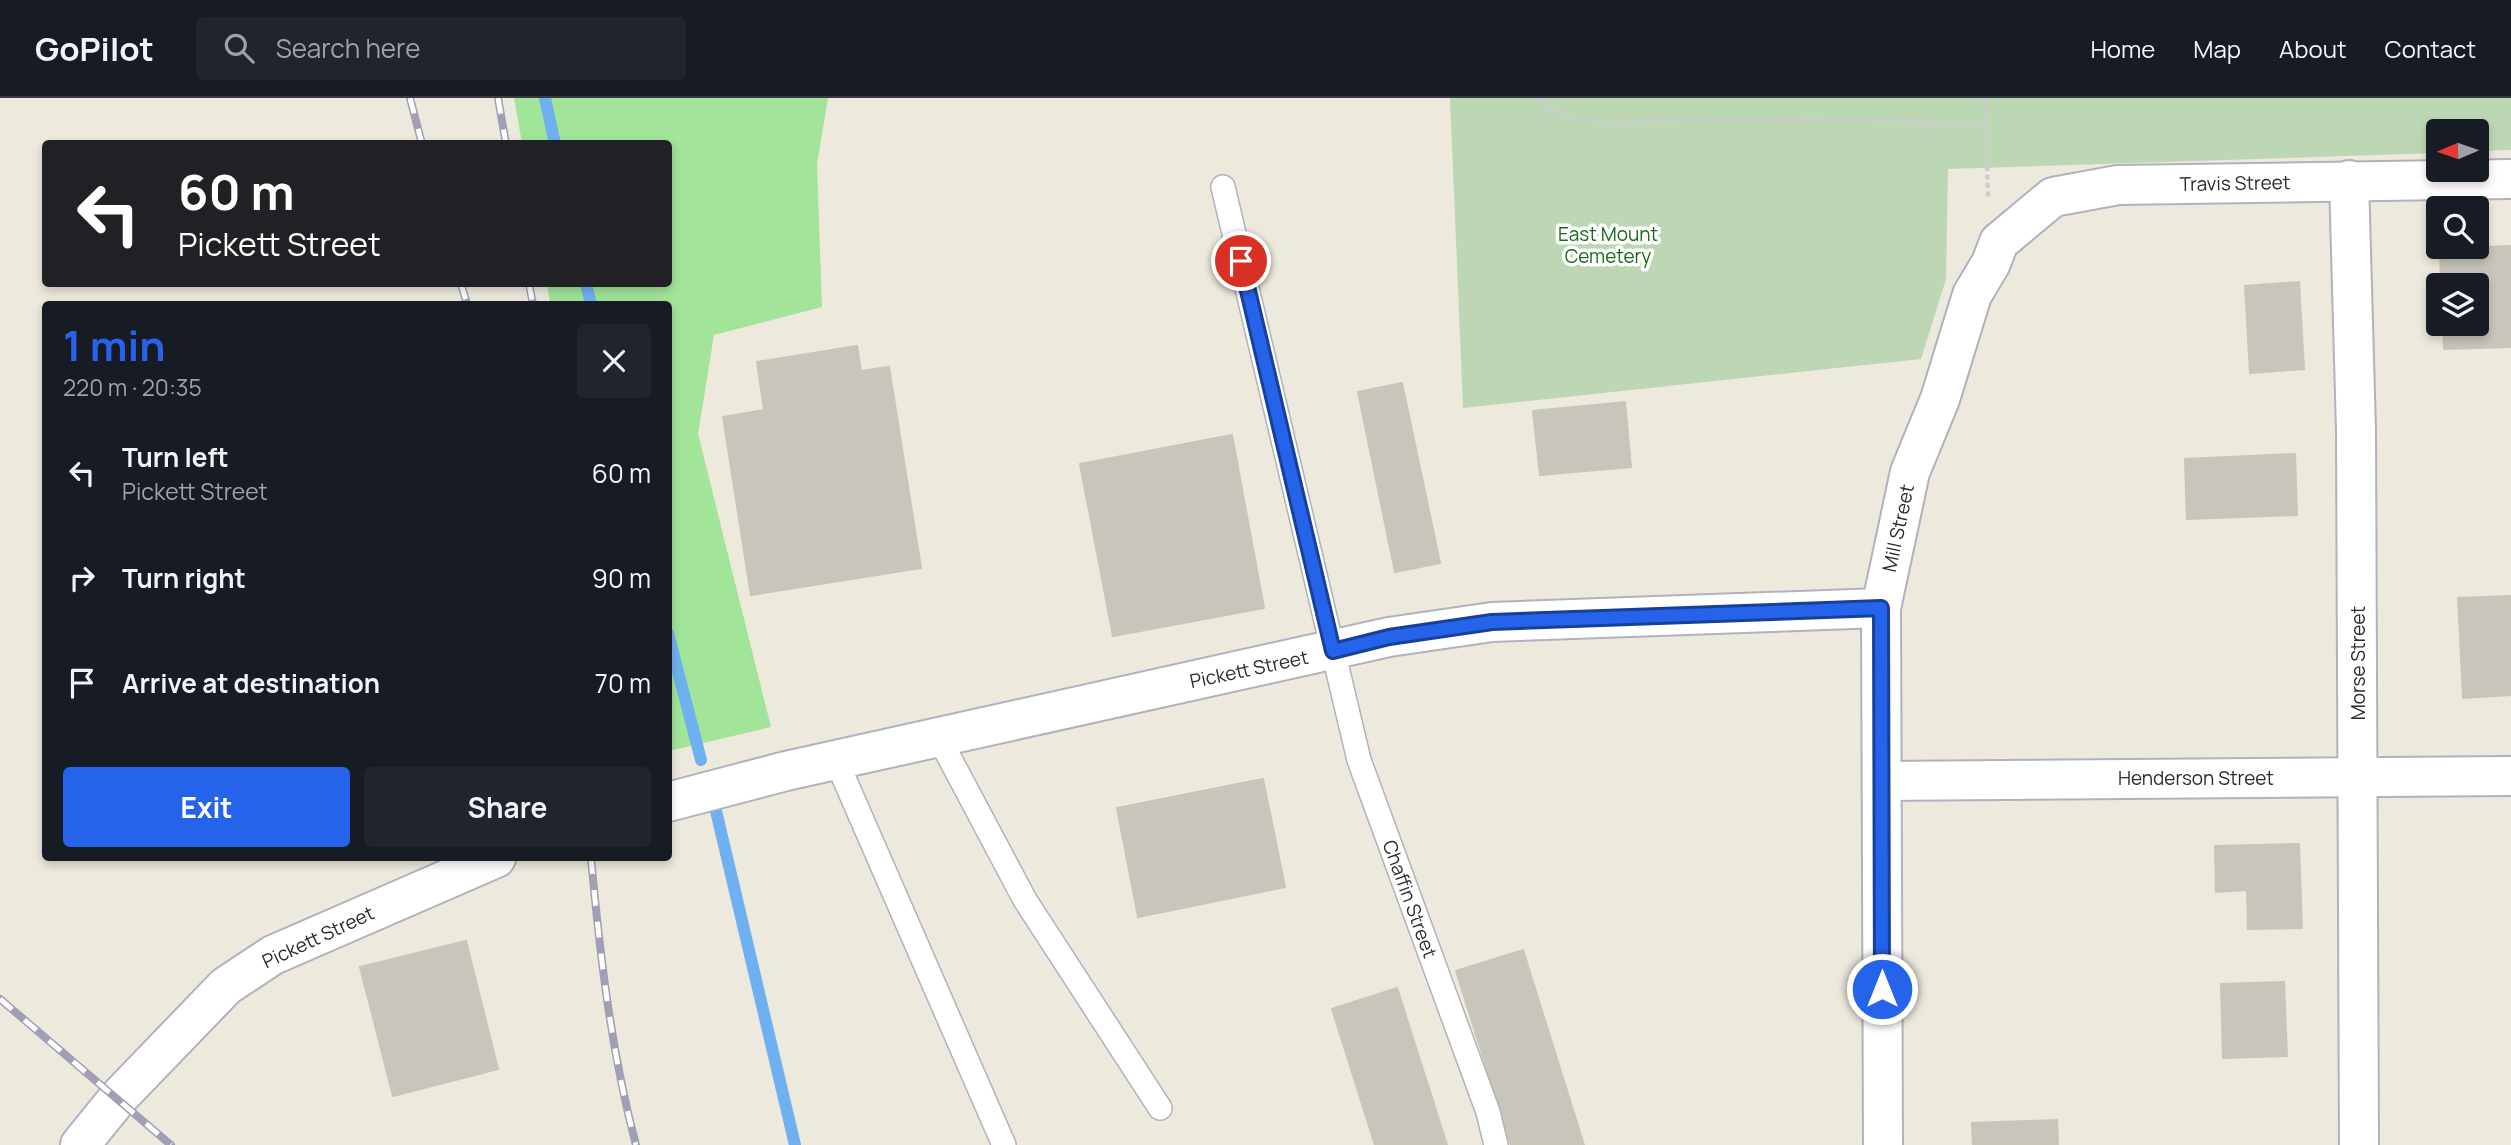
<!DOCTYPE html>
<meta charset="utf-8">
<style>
body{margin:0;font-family:Manrope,sans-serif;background:#20242c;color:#f1f3f6;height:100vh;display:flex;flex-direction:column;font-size:26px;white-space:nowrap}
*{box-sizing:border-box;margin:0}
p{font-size:23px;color:#9ea1a6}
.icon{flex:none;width:38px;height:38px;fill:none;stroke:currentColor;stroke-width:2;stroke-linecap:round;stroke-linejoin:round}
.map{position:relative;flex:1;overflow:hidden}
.drawer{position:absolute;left:42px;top:203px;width:630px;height:560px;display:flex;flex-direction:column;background:#171b24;border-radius:7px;box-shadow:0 4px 10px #0003}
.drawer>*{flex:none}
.top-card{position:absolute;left:42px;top:42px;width:630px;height:147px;border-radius:7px;box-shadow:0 4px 10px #0003;background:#202124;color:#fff;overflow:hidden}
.needle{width:46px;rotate:268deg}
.fabs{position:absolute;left:2426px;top:21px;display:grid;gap:14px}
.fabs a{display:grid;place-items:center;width:63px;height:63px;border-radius:7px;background:#171b24;box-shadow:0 4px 10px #0003;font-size:35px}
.pin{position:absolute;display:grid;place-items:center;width:60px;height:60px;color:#fff;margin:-30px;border:4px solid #fff;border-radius:50%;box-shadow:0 2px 7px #0007}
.me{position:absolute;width:77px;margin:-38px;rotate:0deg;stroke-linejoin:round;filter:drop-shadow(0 0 5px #0008)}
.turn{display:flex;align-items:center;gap:24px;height:147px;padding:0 21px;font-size:32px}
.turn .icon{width:91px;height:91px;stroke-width:2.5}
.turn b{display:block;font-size:49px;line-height:60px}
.round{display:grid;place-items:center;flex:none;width:74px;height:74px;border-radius:7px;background:#20242c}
.headline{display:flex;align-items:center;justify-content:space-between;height:119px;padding:0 21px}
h1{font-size:42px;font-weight:700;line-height:52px;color:#2563eb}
.action{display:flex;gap:14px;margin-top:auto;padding:14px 21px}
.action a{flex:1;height:80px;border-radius:7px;background:#2563eb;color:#fff;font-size:28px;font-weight:700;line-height:80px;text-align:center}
.action a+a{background:#20242c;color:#f1f3f6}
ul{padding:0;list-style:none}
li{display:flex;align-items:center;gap:21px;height:105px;padding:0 21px}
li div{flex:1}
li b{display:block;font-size:26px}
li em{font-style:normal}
header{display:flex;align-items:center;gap:42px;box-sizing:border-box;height:98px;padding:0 35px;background:#171b24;border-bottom:2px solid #363941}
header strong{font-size:33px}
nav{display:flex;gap:38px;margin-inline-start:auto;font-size:24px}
.search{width:490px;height:63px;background:#20242c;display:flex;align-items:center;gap:18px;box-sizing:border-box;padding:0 24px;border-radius:7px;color:#9ea1a6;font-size:26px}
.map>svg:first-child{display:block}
</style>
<header>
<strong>GoPilot</strong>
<div class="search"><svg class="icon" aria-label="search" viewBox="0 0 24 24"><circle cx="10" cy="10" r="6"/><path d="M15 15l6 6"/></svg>Search here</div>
<nav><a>Home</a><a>Map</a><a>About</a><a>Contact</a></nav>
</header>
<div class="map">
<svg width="2511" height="1047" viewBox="0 0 2511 1047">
<rect width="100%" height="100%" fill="#ede9dd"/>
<path fill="#a2e499" d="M514,0H828L817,66L822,209L714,237L698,336L771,629L669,653L668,206H550L547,186H668V46L522,45Z"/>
<path fill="#bdd7b4" d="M1450,0H2511V52L2476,53V33H2438V55L1948,71L1946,181L1921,261L1463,310Z"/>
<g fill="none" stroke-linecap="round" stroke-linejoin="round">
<g stroke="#6fb1f0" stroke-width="12">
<path d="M545,0L555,46"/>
<path d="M586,186L591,206"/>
<path d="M668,535L701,662"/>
<path d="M716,713L795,1047"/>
</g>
</g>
<g fill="#c8c6bc" stroke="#c8c6b6" stroke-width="2">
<path d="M2511,148V249L2444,251L2443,226H2476V187H2441L2440,151Z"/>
<path d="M2299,184L2304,271L2250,275L2245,188Z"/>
<path d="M857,248L861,273L889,269L921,470L751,497L723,319L764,312L757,264Z"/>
<path d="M1402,285L1440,465L1395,474L1358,294Z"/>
<path d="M1625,304L1631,369L1540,377L1533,313Z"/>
<path d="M1232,337L1264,510L1113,538L1080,366Z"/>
<path d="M2295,356L2297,417L2187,421L2185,361Z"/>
<path d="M2511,498V597L2463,600L2458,500Z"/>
<path d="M1263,681L1285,789L1138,819L1117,710Z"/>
<path d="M2299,746L2302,830L2248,831L2247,792L2216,794L2215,748Z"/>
<path d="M466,843L498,971L393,998L360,869Z"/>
<path d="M1523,852L1584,1047H1511L1456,873Z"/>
<path d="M2284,884L2287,958L2223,960L2221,886Z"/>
<path d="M1397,890L1447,1047H1375L1332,911Z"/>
<path d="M2057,1022L2058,1047H1973L1972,1025Z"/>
</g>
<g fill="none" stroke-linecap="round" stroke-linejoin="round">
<defs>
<g id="lane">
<path d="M1223,89L1359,662L1488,1014L1496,1047"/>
<path d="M939,640L1025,802L1160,1010"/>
<path d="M836,662L1004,1047"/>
</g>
<g id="street">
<path d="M2349,82L2356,332L2359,1047"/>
<path d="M1882,683L2511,678"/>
<path d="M668,704L786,673L1389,539L1492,524L1881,510"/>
<path d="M80,1047L118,1000L226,888L273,857L496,760"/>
<path d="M1883,1047L1881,510L1910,374L1940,301L1972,197L1991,165L1999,144L2053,99L2118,87L2511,81"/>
</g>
</defs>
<use href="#lane" stroke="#b1b1bf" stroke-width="26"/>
<use href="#street" stroke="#b1b1bf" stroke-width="42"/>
<g stroke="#ccc" stroke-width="4.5" stroke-dasharray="5 3.5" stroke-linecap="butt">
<path d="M1537,0C1558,17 1576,23 1604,25L1822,21L1986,27"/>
<path d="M1985,0L1988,101"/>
</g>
<use href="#lane" stroke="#fff" stroke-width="23"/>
<use href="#street" stroke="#fff" stroke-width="38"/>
<defs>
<g id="rail">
<path d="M410,0L422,46"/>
<path d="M498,0L506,46"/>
<path d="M461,186L467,206"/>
<path d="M529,186L533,206"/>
<path d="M591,760C600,857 611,953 636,1047"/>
<path d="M0,901L171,1047"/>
</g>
</defs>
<use href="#rail" stroke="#a19fb5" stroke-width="8"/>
<use href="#rail" stroke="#fff" stroke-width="5" stroke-dasharray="16" stroke-linecap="butt"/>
</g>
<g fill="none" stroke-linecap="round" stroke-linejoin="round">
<defs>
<path id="route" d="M1241,163L1333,553L1389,539L1492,524L1881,510L1882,891"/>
</defs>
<use href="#route" stroke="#184099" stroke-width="18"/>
<use href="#route" stroke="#2563eb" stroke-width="12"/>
</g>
<g text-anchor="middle" stroke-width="7" stroke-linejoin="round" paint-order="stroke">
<g font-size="19" fill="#2b2b2b" stroke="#fff">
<text transform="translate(2235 85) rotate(-1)" y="7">Travis Street</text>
<text transform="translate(1898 430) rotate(-78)" y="7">Mill Street</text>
<text transform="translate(2358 565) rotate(-90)" y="7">Morse Street</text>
<text transform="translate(1249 571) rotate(-12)" y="7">Pickett Street</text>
<text x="2196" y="687">Henderson Street</text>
<text transform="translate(1410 801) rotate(70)" y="7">Chaffin Street</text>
<text transform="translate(318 839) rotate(-25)" y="7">Pickett Street</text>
</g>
<g font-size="19" fill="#1a691b" stroke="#fff">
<text x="1608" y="143">East Mount<tspan x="1608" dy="22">Cemetery</tspan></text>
</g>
</g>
</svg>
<div class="fabs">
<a><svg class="needle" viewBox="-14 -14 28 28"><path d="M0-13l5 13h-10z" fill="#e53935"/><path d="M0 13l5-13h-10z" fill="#9ea1a6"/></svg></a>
<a><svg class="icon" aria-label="search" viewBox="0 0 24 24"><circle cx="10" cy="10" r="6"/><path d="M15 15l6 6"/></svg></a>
<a><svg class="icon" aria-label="layers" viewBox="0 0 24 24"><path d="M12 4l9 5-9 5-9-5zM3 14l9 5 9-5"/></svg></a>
</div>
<div class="pin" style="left:1241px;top:163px;background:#d93025"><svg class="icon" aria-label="arrive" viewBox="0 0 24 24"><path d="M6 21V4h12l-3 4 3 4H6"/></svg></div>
<svg class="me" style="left:1882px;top:891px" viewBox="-20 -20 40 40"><circle r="17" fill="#2563eb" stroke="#fff" stroke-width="3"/><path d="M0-11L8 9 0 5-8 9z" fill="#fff"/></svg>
<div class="top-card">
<div class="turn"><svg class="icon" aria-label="left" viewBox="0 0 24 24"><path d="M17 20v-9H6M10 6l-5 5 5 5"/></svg><div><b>60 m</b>Pickett Street</div></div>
</div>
<section class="drawer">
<div class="headline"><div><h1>1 min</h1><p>220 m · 20:35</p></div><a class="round"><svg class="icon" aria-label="close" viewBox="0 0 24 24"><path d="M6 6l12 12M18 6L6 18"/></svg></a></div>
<ul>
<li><svg class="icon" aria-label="left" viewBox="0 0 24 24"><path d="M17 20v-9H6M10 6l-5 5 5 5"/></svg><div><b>Turn left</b><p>Pickett Street</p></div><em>60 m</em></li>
<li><svg class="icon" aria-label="right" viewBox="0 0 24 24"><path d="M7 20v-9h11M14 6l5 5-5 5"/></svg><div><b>Turn right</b></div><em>90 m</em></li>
<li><svg class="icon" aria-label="arrive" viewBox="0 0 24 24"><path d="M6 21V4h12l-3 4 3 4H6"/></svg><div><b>Arrive at destination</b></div><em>70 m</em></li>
</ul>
<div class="action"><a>Exit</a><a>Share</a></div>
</section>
</div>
